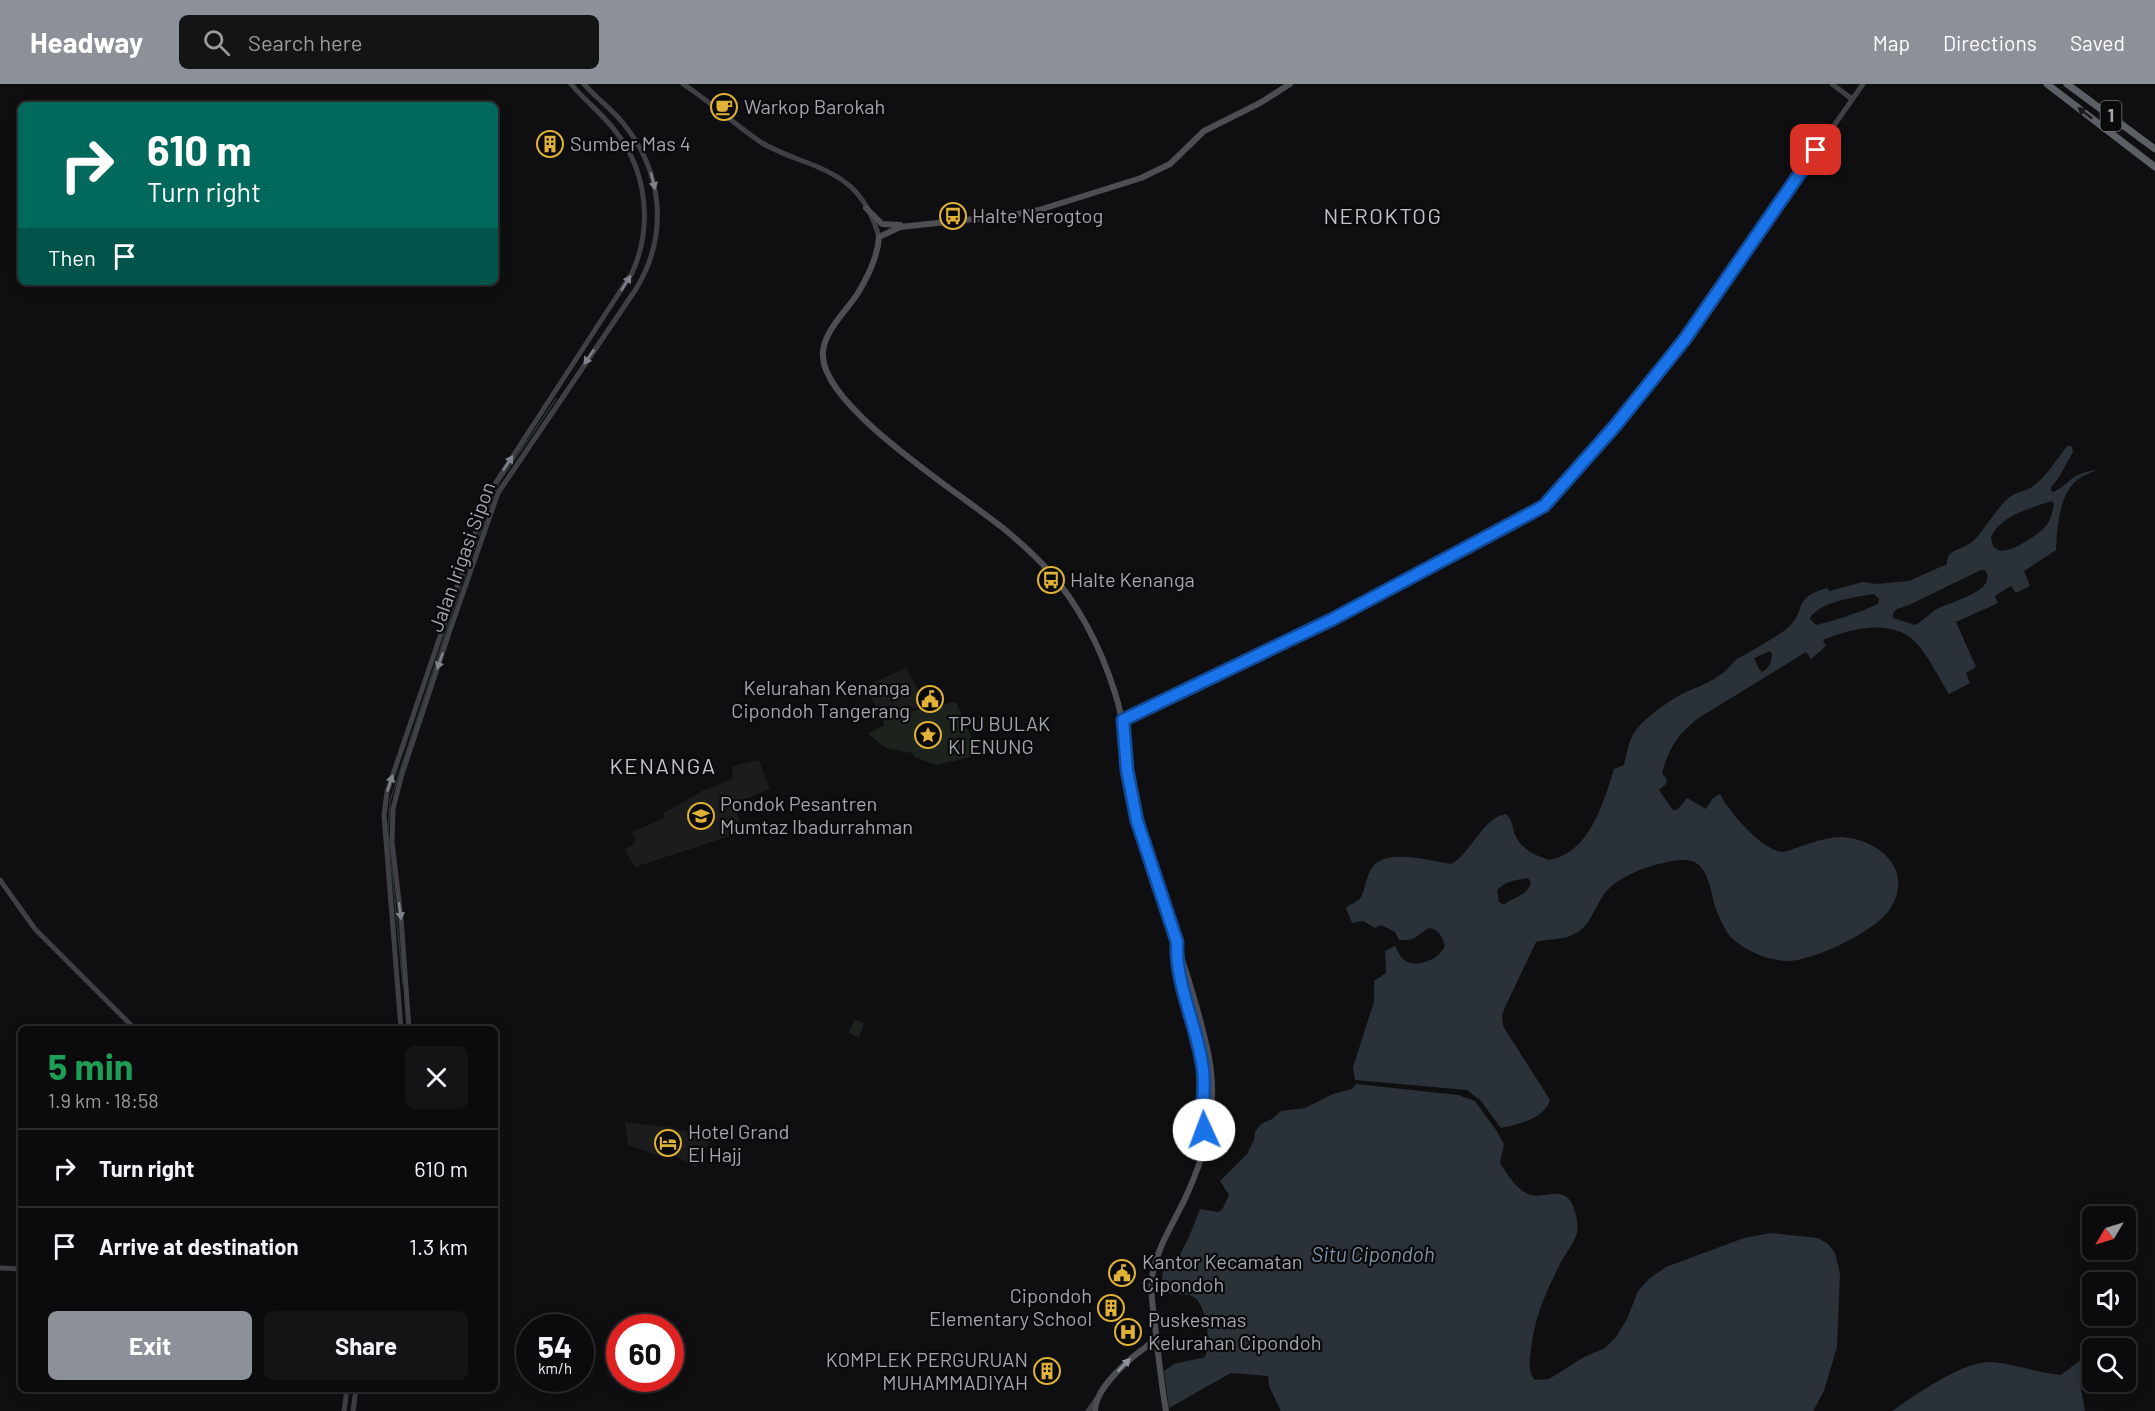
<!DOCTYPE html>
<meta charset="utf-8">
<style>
body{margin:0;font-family:Barlow,sans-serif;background:#141416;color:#f1f3f6;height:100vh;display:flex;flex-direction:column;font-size:22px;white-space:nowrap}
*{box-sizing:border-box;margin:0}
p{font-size:20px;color:#9a9b9d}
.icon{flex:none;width:33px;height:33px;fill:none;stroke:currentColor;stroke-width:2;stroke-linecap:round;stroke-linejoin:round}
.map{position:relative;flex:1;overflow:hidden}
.side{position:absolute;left:18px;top:942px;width:480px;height:366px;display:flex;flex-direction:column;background:#0b0b0d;border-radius:9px;box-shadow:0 3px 15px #0003,0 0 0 2px #2b2b2e}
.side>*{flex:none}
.hud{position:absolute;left:18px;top:18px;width:480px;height:183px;border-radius:9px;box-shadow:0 3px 15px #0003,0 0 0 2px #2b2b2e;background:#00695c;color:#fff;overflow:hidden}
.needle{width:39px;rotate:232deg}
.tools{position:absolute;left:2082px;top:1122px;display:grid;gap:12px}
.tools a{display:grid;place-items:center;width:54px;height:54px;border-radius:9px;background:#0b0b0d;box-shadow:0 3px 15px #0003,0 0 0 2px #2b2b2e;font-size:30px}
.speed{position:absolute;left:516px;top:1230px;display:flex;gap:12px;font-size:30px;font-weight:700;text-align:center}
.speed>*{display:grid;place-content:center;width:78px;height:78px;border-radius:50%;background:#0b0b0d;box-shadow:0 3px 15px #0003,0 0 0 2px #2b2b2e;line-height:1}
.speed small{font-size:15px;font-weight:400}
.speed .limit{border:9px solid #d22;background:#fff;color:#111}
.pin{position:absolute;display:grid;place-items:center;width:51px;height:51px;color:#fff;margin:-26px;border-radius:12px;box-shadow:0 3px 9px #0006}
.me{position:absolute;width:66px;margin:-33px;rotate:358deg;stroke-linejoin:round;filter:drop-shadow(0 0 4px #0008)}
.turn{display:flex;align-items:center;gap:21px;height:126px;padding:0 30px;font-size:27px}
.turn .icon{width:78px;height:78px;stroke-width:2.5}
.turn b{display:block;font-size:42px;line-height:51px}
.then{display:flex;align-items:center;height:57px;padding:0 30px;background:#0003;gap:12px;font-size:22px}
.round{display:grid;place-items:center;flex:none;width:63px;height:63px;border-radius:9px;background:#141416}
.headline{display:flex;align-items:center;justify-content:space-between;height:102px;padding:0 30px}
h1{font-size:36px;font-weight:700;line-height:45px;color:#1e9e55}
.cta{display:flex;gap:12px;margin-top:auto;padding:12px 30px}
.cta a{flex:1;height:69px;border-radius:9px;background:#8c9099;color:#fff;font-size:24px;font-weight:700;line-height:69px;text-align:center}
.cta a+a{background:#141416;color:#f1f3f6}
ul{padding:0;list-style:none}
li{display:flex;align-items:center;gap:18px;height:78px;padding:0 30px;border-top:2px solid #2b2b2e}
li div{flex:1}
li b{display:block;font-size:22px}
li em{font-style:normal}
header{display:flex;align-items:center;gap:36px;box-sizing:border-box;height:84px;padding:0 30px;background:#8c9099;color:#fff}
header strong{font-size:28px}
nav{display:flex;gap:33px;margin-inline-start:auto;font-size:21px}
.search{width:420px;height:54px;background:#141416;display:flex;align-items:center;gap:15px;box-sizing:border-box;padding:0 21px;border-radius:9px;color:#9a9b9d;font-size:22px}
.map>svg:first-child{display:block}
</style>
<header>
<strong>Headway</strong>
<div class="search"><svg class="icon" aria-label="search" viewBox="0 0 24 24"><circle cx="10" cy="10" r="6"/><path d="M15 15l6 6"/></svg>Search here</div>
<nav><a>Map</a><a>Directions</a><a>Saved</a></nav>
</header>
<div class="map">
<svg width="2155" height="1327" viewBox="0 0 2155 1327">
<rect width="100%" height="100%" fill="#0f0f11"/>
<g fill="#1c1c1d">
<path d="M906,584L927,621L881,632L865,602Z"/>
<path d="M754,677H759L770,705L735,719L742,748L635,783L625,766L636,757L632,748L663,735L664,729L702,707L732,695L733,682Z"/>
<path d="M625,1038L672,1044L693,1049L710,1057L696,1083L666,1067L662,1073L628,1061Z"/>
<path d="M1139,1237L1142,1250L1116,1256L1114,1246L1129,1243L1128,1239Z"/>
</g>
<g fill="#1c231d">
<path d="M956,618L979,671L936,681L915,673L912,669L886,664L868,650L884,641L883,633Z"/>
<path d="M854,936L864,939L859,953L849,949Z"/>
</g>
<g fill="#2a3138" fill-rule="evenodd">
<path d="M2068,361L2072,363L2073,368L2058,395L2051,403V407L2054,408C2075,396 2069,390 2097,386C2090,389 2082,392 2076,397C2059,411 2057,446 2056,466L2024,487L2030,502L2016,509L2011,502L1995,512L1998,519L1956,538L1976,583L1966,589L1970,599L1949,610C1939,594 1931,577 1919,562C1895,533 1853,544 1823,556L1826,562L1811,575L1806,568L1697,635C1678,650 1668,666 1662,689L1667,696L1666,700L1659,706L1673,726H1677L1687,714L1706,725L1713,714L1720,710C1728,727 1764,769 1784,768C1801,763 1822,753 1841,753C1879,755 1915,786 1890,825C1876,847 1814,877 1787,877C1768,877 1743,866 1730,852C1725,846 1720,835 1717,828C1710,811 1710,774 1683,776C1659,777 1620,790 1605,809C1595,822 1591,841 1576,849C1563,857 1550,854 1536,858L1506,921L1502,931L1503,942L1550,1016C1545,1034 1518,1041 1501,1044L1481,1017L1467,1006L1355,996L1353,983L1374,918V897L1386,889L1385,867L1395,862C1398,866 1399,872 1403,875C1415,886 1441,875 1445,861C1442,853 1439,845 1429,844C1416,851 1416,858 1399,856L1395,848L1381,841L1375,844L1363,837L1352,839L1346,824C1350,820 1358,818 1361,813C1366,803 1366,792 1373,782C1388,764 1431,777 1451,780C1470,771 1483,733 1506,730C1513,736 1512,743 1515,751C1522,766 1535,771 1549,776C1590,769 1603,719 1614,685L1624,681C1628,664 1629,652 1642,639C1651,630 1664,621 1675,614C1689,605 1707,601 1720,591C1727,587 1731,580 1737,575C1753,566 1770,557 1785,546C1810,527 1788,516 1827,504L1830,507L1863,498L1876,500L1909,497L1947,480C1947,464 1961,467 1972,458C1985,446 1999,420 2011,412C2017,408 2026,407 2032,403C2047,393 2057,374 2068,361ZM2052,417L2054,420C2052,429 2051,436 2045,443C2038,451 2008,471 1998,466C1993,464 1992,459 1991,454C1999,432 2031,424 2052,417ZM1981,486H1985C1999,508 1948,518 1935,526C1928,531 1923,537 1915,541L1893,534V529L1897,525L1909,521ZM1874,510L1879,515L1878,520C1858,529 1837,536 1816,541L1810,535C1815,519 1859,512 1874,510ZM1770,567L1772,570C1772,578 1769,584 1762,588L1759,585L1754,574ZM1528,794L1531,799C1527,813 1513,812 1504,821L1499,818L1497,806C1506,797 1516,796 1528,794Z"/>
<path d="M1356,1000L1458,1011L1475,1017L1496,1046L1504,1060L1500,1079C1508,1091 1514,1103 1528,1110C1543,1117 1563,1099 1573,1122C1576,1130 1579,1141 1577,1149C1574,1159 1566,1169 1561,1178C1546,1208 1535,1231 1531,1265C1530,1275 1527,1288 1535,1296L1549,1295L1584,1273L1605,1264L1616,1253L1627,1235L1638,1207L1650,1194L1666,1183L1744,1154L1771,1149L1818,1154L1828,1160L1835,1169L1840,1190L1837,1263L1824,1307L1813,1327H1281L1269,1302L1268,1292L1231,1289L1169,1324L1164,1287L1174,1280L1205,1273C1211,1259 1207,1219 1192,1212C1181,1208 1170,1214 1161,1204L1163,1187L1160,1179L1162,1174L1176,1178L1189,1153L1200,1125L1218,1128L1222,1126L1229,1111L1220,1097L1247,1070L1254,1056L1255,1048L1261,1040L1272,1035L1281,1027L1305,1024L1333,1010L1352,1005Z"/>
<path d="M2083,1274L2092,1276V1288L2080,1299L2085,1327H1892C1915,1311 1964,1276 1992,1278C2015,1280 2038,1289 2061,1291Z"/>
</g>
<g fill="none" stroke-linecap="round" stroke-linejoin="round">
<path stroke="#2a3138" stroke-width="1.5" d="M403,900L388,747L390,717L463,496L493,412L500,397L556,315"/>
<g stroke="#3f4045" stroke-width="5">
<path d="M683,0C711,18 735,41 762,59C774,66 787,71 800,76C843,91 866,107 879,153"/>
<path d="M1832,0L1852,15"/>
<path d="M1123,636L1333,535L1544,421L1615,342L1685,255L1863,0"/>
<path d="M0,796L35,845L135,945"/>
<path d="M401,945L384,731L387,708L489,409L632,189C653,143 647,87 616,48C603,30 585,17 571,0"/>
<path d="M409,945L401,834L392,758L393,725L402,690L450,546L498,409L636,205C669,151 663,88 623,39C611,24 596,14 584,0"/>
<path d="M0,1184L21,1185"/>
<path d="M344,1327L347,1305"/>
<path d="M353,1327L356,1305"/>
<path d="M1088,1327L1096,1316"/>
</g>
<g stroke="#4d4e54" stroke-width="6">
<path d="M866,124L882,140L900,141"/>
<path d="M1176,859C1175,901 1198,944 1203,986C1206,1007 1199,1029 1206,1050"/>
<path d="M1095,1327C1095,1307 1119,1285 1134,1272C1141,1266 1151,1261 1155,1253"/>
<path d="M1166,1327C1161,1298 1158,1270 1155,1241C1153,1225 1150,1209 1152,1194C1156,1163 1176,1136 1188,1108C1202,1077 1211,1044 1212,1011C1213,984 1206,958 1199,932C1182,867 1156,805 1138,741C1126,697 1129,652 1115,609C1101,564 1079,521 1048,486C1036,473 1023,461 1009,449C968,414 826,327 823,273C821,249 846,228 858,209C867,194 878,171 879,153L900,143L1012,131L1039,126L1141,94L1170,80L1204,47L1260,19L1290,0"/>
</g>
<g stroke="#5d5f66" stroke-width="7">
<path d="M2047,0L2155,83"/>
<path d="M2067,0L2155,65"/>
</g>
</g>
<defs><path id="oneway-solid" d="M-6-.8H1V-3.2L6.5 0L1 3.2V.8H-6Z" transform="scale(1.5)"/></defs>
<use fill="#1b1b1d" href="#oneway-solid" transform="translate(2085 29) rotate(-142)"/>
<g fill="#7f828b">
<use href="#oneway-solid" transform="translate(653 97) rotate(76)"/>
<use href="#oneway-solid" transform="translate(626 199) rotate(-58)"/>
<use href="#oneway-solid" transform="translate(589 273) rotate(124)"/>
<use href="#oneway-solid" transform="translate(508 379) rotate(-56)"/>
<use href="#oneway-solid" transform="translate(440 577) rotate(109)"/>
<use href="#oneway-solid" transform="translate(390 699) rotate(-72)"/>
<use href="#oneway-solid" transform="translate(400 827) rotate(83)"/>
</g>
<use fill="#91949e" href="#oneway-solid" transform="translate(1124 1281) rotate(-46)"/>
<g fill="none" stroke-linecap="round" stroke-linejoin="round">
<defs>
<path id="route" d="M1204,1046C1200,1026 1206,1006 1203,986C1198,943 1175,901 1177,858L1137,737L1127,686L1123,636L1333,535L1544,422L1615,342L1685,255L1816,66"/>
</defs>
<use href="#route" stroke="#114b97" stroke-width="15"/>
<use href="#route" stroke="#1a73e8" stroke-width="10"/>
</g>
<defs>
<symbol id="cafe-ring" viewBox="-11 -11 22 22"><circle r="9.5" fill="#0b0a0b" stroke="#e0b238" stroke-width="1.5"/><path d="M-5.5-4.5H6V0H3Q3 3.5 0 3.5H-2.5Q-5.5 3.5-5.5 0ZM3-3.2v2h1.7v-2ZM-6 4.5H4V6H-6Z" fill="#e0b238"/></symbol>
<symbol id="building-ring" viewBox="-11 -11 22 22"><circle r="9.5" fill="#0b0a0b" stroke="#e0b238" stroke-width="1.5"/><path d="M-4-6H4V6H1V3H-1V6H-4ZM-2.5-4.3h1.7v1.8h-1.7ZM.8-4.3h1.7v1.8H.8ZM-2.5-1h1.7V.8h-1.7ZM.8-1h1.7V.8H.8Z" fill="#e0b238"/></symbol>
<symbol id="bus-ring" viewBox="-11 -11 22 22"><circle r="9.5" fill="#0b0a0b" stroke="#e0b238" stroke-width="1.5"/><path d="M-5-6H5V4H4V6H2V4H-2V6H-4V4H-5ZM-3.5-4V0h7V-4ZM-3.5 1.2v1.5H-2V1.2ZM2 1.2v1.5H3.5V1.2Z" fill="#e0b238"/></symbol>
<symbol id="civic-ring" viewBox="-11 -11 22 22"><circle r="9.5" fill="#0b0a0b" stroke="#e0b238" stroke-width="1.5"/><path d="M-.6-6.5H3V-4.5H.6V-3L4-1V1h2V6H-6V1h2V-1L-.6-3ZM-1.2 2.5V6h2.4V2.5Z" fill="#e0b238"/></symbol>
<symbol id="sight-ring" viewBox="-11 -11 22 22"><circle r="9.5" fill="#0b0a0b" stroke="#e0b238" stroke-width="1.5"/><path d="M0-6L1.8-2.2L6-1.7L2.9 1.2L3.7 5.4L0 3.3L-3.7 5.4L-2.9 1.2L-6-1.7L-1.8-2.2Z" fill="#e0b238"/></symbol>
<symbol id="school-ring" viewBox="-11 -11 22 22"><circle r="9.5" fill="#0b0a0b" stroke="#e0b238" stroke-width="1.5"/><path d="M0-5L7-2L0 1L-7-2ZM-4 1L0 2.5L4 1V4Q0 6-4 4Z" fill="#e0b238"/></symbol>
<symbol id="hotel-ring" viewBox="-11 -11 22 22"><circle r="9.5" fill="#0b0a0b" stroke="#e0b238" stroke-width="1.5"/><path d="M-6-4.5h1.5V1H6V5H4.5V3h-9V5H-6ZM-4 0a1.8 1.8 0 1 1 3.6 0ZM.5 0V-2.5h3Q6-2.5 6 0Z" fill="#e0b238"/></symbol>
<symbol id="hospital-ring" viewBox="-11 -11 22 22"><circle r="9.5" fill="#0b0a0b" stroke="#e0b238" stroke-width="1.5"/><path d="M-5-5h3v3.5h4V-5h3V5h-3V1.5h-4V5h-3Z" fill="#e0b238"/></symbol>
</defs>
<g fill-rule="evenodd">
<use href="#cafe-ring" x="709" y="8" width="30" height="30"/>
<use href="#building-ring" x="535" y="45" width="30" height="30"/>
<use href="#bus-ring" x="938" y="117" width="30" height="30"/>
<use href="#bus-ring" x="1036" y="481" width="30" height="30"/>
<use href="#civic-ring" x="915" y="600" width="30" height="30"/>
<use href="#sight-ring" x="913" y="636" width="30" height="30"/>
<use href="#school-ring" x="686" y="717" width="30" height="30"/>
<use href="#hotel-ring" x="653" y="1044" width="30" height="30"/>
<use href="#civic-ring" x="1107" y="1174" width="30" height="30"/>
<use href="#building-ring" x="1096" y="1209" width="30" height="30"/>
<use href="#hospital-ring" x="1113" y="1233" width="30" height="30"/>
<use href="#building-ring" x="1032" y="1272" width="30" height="30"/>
</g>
<g text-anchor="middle" stroke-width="4.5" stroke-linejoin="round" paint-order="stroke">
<rect fill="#0b0a0b" stroke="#75767e" stroke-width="1.5" x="2100.5" y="17" width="21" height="30" rx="4.5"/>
<g font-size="18" font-weight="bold" fill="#a2a5b0">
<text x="2111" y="38">1</text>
</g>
<g font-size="20" fill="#a2a5b0" stroke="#0b0a0b" text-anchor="start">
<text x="744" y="30">Warkop Barokah</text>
<text x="570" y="67">Sumber Mas 4</text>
<text x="972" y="139">Halte Nerogtog</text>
<text x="1070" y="503">Halte Kenanga</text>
<text x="910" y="611" text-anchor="end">Kelurahan Kenanga<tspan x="910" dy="23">Cipondoh Tangerang</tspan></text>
<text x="948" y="647">TPU BULAK<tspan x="948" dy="23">KI ENUNG</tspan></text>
<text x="720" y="727">Pondok Pesantren<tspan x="720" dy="23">Mumtaz Ibadurrahman</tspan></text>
<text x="688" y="1055">Hotel Grand<tspan x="688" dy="23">El Hajj</tspan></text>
<text x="1142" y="1185">Kantor Kecamatan<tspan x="1142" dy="23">Cipondoh</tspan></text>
<text x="1092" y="1219" text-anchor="end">Cipondoh<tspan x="1092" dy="23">Elementary School</tspan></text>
<text x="1148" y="1243">Puskesmas<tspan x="1148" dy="23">Kelurahan Cipondoh</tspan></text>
<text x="1028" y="1283" text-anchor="end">KOMPLEK PERGURUAN<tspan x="1028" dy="23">MUHAMMADIYAH</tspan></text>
</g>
<g font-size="20" fill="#a2a5b0" stroke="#0b0a0b">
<text transform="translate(462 473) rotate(-70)" y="7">Jalan Irigasi Sipon</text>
</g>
<g font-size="21" font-style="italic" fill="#7b91a9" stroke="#0b0a0b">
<text x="1373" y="1178">Situ Cipondoh</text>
</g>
<g font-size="22" letter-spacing="1.5" fill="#c2c4cd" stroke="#0b0a0b">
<text x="1383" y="140">NEROKTOG</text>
<text x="663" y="690">KENANGA</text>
</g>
</g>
</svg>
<div class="tools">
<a><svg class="needle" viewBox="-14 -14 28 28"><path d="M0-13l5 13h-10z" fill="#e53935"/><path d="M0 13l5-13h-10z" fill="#9a9b9d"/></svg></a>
<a><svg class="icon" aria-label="sound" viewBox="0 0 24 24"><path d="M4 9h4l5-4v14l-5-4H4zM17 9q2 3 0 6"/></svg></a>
<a><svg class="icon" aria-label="search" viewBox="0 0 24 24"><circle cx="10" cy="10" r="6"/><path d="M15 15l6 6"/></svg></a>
</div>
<div class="speed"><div>54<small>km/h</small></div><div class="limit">60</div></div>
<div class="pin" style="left:1816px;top:66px;background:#d93025"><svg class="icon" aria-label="arrive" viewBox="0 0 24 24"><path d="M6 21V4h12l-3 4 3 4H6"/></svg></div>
<svg class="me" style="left:1204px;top:1046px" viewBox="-20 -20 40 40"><circle r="19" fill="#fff"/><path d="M0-13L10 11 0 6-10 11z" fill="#1a73e8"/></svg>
<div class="hud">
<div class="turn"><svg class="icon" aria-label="right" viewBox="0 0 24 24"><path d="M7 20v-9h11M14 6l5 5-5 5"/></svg><div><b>610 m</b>Turn right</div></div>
<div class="then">Then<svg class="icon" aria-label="arrive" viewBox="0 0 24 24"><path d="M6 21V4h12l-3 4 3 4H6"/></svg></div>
</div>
<section class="side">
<div class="headline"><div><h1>5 min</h1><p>1.9 km · 18:58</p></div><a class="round"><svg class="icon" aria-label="close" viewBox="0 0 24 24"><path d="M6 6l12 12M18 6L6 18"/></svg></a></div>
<ul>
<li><svg class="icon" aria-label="right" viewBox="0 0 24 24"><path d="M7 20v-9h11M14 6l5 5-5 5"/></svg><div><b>Turn right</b></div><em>610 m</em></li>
<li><svg class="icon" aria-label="arrive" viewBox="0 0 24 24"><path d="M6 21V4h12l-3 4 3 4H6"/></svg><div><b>Arrive at destination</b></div><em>1.3 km</em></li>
</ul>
<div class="cta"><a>Exit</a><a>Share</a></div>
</section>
</div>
